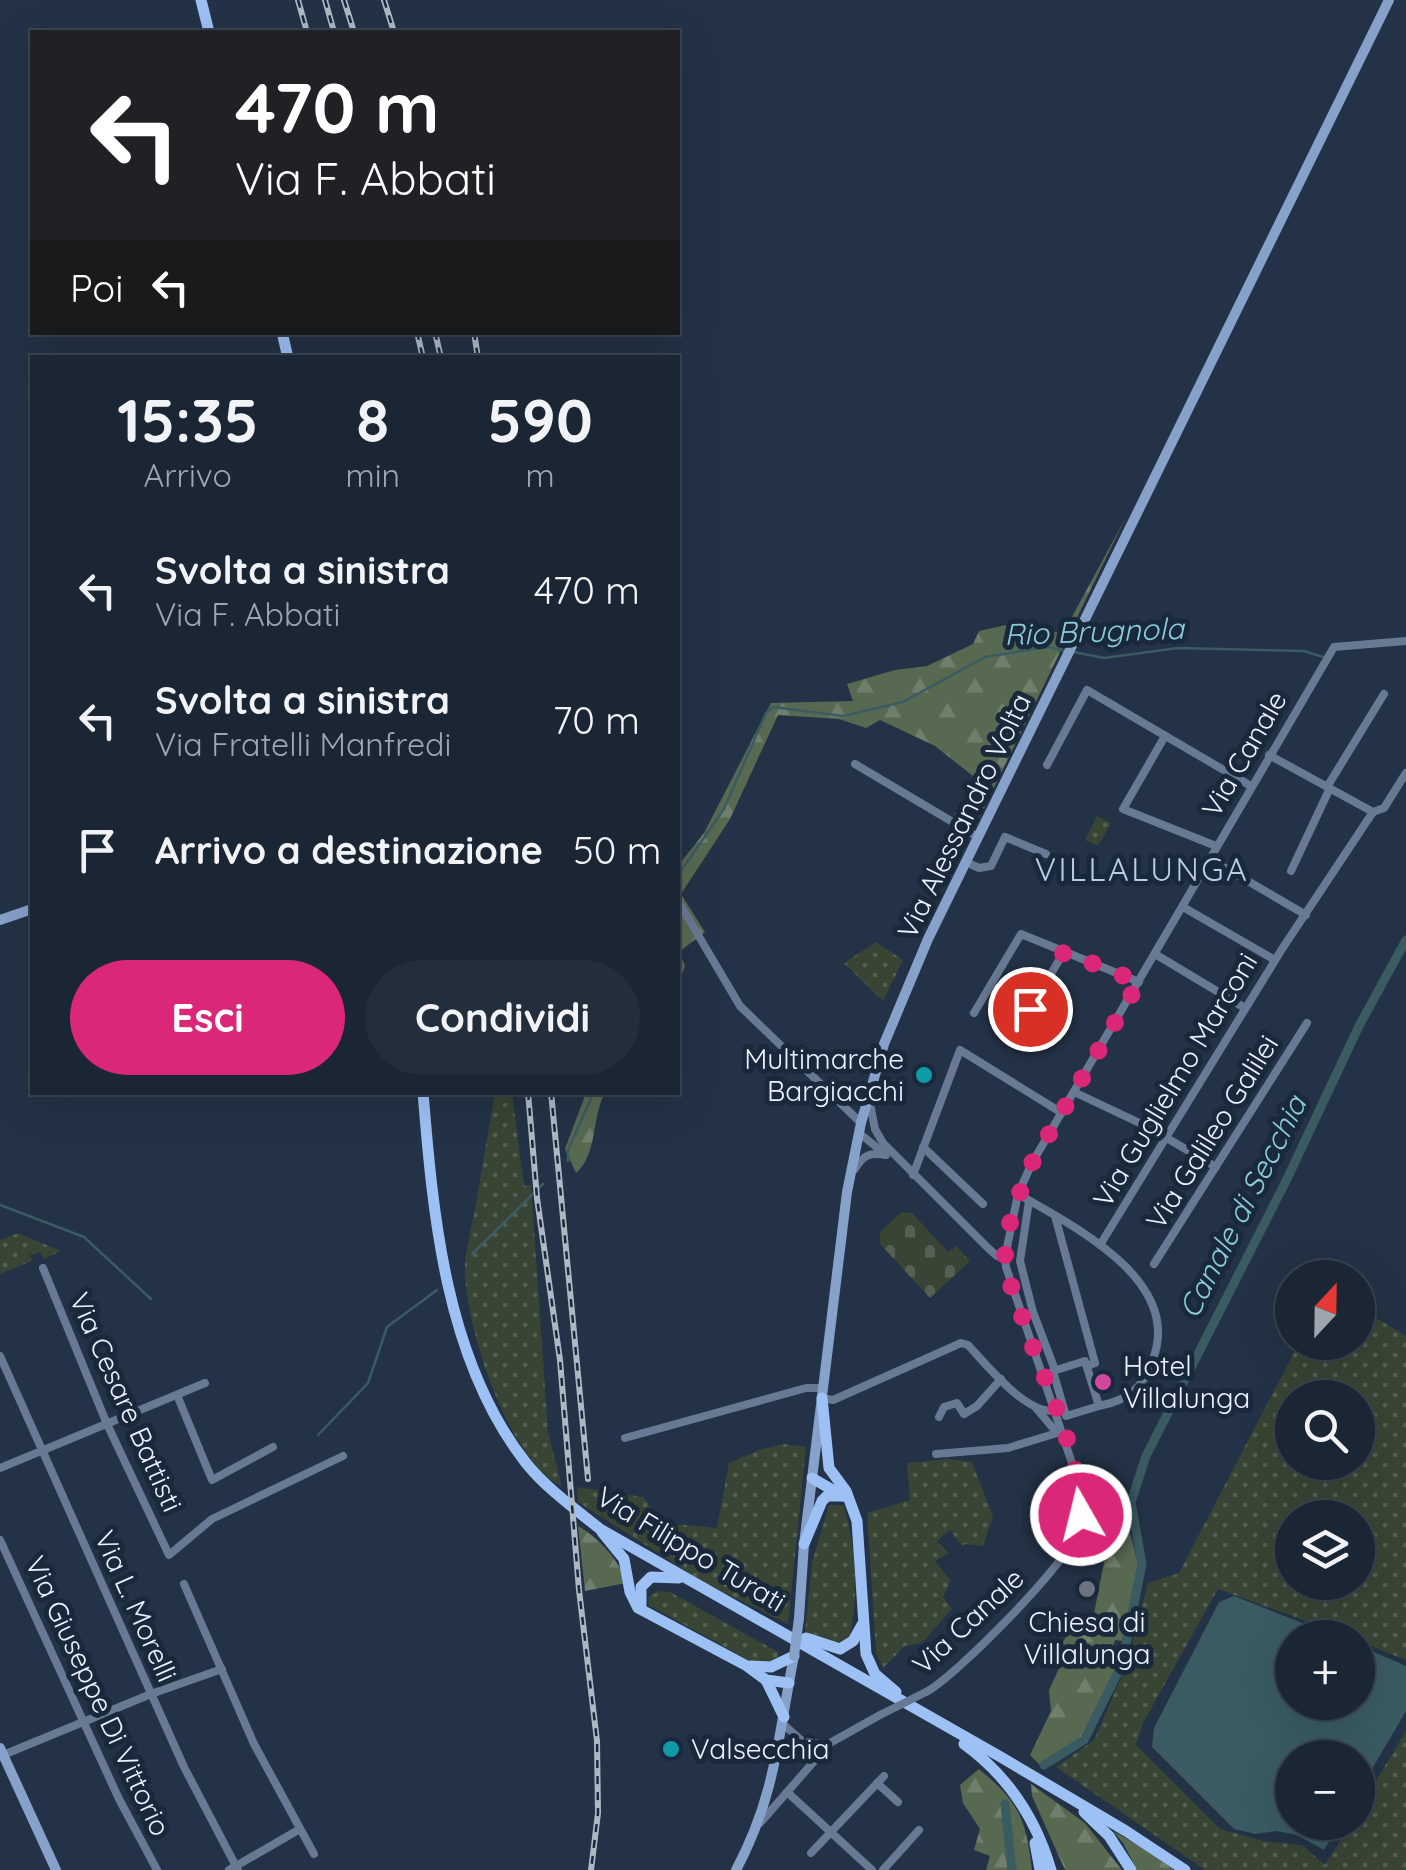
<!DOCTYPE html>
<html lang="it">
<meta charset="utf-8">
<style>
body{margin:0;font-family:Quicksand,sans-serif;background:#232e3c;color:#f1f3f6;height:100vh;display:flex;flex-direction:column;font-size:38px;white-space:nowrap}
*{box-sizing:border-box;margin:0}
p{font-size:32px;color:#9fa5ac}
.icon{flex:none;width:55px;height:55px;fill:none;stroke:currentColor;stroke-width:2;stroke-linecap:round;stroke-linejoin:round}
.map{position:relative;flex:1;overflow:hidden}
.details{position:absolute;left:30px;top:355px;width:650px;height:740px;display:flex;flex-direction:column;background:#1a2634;border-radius:0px;box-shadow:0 10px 40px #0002,0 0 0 2px #38434f}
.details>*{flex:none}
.banner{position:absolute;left:30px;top:30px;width:650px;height:305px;border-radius:0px;box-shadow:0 10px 40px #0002,0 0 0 2px #38434f;background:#202124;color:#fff;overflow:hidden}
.needle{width:65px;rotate:22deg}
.buttons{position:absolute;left:1275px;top:1260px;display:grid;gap:20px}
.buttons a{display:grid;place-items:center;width:100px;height:100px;border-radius:50%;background:#1a2634;box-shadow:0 10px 40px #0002,0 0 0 2px #38434f;font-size:50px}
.pin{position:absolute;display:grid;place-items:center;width:85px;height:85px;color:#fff;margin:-42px;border:5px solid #fff;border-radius:50%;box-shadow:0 2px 10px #0007}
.me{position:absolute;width:110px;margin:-55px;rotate:352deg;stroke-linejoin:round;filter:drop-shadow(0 0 8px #0008)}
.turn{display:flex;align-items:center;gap:35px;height:210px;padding:0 40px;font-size:45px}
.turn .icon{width:130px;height:130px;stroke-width:2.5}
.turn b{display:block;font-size:70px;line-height:85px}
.then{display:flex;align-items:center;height:95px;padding:0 40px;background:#0003;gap:20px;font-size:38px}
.eta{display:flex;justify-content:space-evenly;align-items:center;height:170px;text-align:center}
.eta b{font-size:60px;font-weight:700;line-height:70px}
.action{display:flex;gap:20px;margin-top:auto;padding:20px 40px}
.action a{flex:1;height:115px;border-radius:60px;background:#db2777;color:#fff;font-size:40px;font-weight:700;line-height:115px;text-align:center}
.action a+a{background:#232e3c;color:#f1f3f6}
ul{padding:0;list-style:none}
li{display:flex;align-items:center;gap:30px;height:130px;padding:0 40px}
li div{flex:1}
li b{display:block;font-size:38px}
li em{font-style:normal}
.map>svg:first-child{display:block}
</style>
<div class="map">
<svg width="1406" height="1870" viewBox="0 0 1406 1870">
<defs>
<pattern id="green-dots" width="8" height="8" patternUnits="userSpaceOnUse" patternTransform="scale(2.5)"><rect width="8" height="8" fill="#384434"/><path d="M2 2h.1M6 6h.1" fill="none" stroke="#555f52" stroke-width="1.8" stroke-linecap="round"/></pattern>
<pattern id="forest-firs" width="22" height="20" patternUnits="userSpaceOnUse" patternTransform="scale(2.5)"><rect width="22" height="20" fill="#586952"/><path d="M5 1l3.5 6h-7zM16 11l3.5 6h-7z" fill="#707f6c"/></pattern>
<pattern id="cemetery-stones" width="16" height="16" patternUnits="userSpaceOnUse" patternTransform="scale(2.5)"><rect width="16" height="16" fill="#384434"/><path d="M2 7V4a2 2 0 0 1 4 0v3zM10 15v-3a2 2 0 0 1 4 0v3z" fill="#555f52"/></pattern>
</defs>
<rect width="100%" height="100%" fill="#233246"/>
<g fill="url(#green-dots)" fill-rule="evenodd">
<path d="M964,801L984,808L974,828L953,816Z"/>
<path d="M1097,816L1111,823L1098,846L1085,840Z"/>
<path d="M876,942L903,960L883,1001L844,963Z"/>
<path d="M495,1093H512L524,1186L531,1185L548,1432L562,1487C507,1458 469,1335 465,1276C464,1256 470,1234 474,1214C481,1174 488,1133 495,1093Z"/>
<path d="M18,1233L61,1251L44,1259L40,1252L30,1255L32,1261L0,1274V1240Z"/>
<path d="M1358,1307L1406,1336V1660L1358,1641V1638L1349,1637L1218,1589L1143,1723L1136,1745L1220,1829L1264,1841L1302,1845L1325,1865L1351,1823L1358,1822V1811L1406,1731V1870H1205L1056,1767L1094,1740L1126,1666L1148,1583L1179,1573L1299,1343L1358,1342ZM1292,1398H1358V1462H1292ZM1292,1518H1358V1582H1292Z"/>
<path d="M784,1444L806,1447L788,1624L705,1583L578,1502L577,1487L643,1497L663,1523L717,1528L729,1463L759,1450Z"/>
<path d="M947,1459L972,1462L993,1516L983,1546L965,1544L962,1546L950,1530L937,1541L949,1553L935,1561L951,1581L943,1597L952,1609L922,1643L905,1646L883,1668L876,1652L867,1513L910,1500L907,1463Z"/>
<path d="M829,1505H843C856,1540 859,1603 849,1639C832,1647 821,1640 805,1632L812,1562Z"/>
<path d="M659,1591L670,1592L778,1652L779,1661L754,1663L648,1605L649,1596Z"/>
</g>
<g fill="url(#forest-firs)">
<path d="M1126,517L984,808L964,801L973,776L935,746L880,720L866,728L839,719L778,715L730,819L681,894L705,932L679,952L685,966L678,985V866L704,833L771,703L853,701L847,684L895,670L927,666L973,644L979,631L1006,625L1030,631L1060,632L1073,615Z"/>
<path d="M586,1093H605C591,1118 598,1154 576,1173L565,1149Z"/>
<path d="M1124,1509L1138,1564L1122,1641L1115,1640L1110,1659L1119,1662L1081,1738L1040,1765L1030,1755L1051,1711L1049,1690L1062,1662L1056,1654L1074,1623L1092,1624L1107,1547Z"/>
<path d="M578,1526C597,1536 621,1562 626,1583L585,1591Z"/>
<path d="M979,1769C1019,1802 1026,1819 1032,1870H986L990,1856L974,1850L980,1829L963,1803L960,1785Z"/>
<path d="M1031,1784L1085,1823L1122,1870H1065L1032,1796Z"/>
<path d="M1113,1831L1143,1848L1174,1870H1137L1123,1843Z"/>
</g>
<path fill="url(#cemetery-stones)" d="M902,1212L912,1213L948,1252L956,1246L970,1261L930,1298L880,1244V1232Z"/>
<path fill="#3a5b62" d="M1234,1596L1338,1637L1292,1638V1702H1358V1645L1406,1666V1711L1358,1793V1758H1292V1822L1340,1823L1324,1850L1297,1835L1276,1831L1256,1834L1234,1829L1152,1747L1154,1728L1219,1602Z"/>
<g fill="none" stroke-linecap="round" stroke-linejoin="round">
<g stroke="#3a5b62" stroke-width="2.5">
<path d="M1074,652L1104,658L1178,648L1304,651L1323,657"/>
<path d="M678,875L724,809L766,713L773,707L843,716L903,702L985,657L1048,647L1066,651"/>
<path d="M568,1161V1150L594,1092"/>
<path d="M0,1205L84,1237L151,1299"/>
<path d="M472,1254L543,1184"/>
<path d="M318,1435L368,1383L387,1327L437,1290"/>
</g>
<g stroke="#3a5b62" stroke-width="9">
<path d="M1044,1765L1084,1740L1122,1664L1142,1564L1131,1502L1146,1456L1287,1179L1359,1026L1406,940"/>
<path d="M1005,1804L1012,1870"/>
</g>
<g stroke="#687993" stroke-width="8">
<path d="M1165,736L1123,809L1216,846"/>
<path d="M1269,755L1373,812L1384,808L1406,773"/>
<path d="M855,764L978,837"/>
<path d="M1047,765L1087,690L1251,786"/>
<path d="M1327,787L1384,694"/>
<path d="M1210,859L1306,915"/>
<path d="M966,862L979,868L991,866L1005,837L1046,854"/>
<path d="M1291,871L1330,788"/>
<path d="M678,901L740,1006L861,1123"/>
<path d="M1183,907L1275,960"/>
<path d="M1155,954L1245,1008"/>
<path d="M974,1013L1021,934L1139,982"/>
<path d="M1013,1037L1064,952"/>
<path d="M1074,1092L1148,1127L1216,1167"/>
<path d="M869,1099L875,1129L883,1143L988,1248L997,1256L1005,1257"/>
<path d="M859,1133L884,1153"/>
<path d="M923,1147L983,1204"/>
<path d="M855,1169C863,1155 870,1152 886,1155"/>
<path d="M913,1175L960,1050L1062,1113"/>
<path d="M1018,1194C1073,1226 1183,1280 1153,1359C1143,1388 1129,1400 1099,1406"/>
<path d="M1029,1201L1020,1261L1033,1312L1055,1370"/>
<path d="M1055,1216L1095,1363L1087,1366"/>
<path d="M1100,1245L1282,949L1373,812"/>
<path d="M1154,1264L1307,1023"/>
<path d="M43,1268L107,1424L169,1555L212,1519L343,1456"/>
<path d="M0,1356L184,1767L238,1870"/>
<path d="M1085,1361L1099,1406L1066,1416L1053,1371Z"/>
<path d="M177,1395L212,1480L273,1447"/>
<path d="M822,1398L833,1400L961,1343L968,1345C987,1365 1028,1417 1056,1410"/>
<path d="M939,1417L944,1407L957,1403L964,1414L977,1406L1001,1379"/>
<path d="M625,1438L806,1388H824"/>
<path d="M936,1454L1008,1448L1057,1433L1036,1408"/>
<path d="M0,1468L205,1383"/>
<path d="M0,1540L119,1799L157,1870"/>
<path d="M184,1584L254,1744L314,1854"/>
<path d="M926,1692C955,1677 1072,1559 1079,1529C1084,1511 1080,1492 1076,1475L1006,1267L1005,1257L1018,1194L1032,1163L1334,647L1406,641"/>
<path d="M783,1724L803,1742L828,1744"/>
<path d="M3,1755L151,1694L222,1669"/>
<path d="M877,1783L898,1802"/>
<path d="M787,1792L872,1870"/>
<path d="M760,1823L830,1743L880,1715"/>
<path d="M811,1853L884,1776"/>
<path d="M229,1870L300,1829"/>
<path d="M883,1870L919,1830"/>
</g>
<g stroke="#86a1ca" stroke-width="10">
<path d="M0,920L32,909"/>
<path d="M799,1618L804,1544L847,1192L861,1123L884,1044L928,939L1389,0"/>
<path d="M0,1748L56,1870"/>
<path d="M736,1870C776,1795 778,1736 794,1656"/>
</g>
<g stroke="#9dc0f5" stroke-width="11">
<path d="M201,0L209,32"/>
<path d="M282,332L288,358"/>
<path d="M423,1092C433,1217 446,1361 526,1463C546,1488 574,1508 600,1529L999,1756L1126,1831L1185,1870"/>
<path d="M822,1398L829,1468L846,1491L857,1521L866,1654L875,1674L896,1692"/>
<path d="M812,1478L843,1496"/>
<path d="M602,1532L624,1559L630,1592L638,1608L747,1666L766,1680L789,1683"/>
<path d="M804,1544L822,1501L827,1496H843"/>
<path d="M641,1605V1587L651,1577L679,1578"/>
<path d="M806,1638L840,1649L853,1641L862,1625"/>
<path d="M751,1666L771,1667L794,1656"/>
<path d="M766,1680L784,1717"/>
<path d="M964,1744C1007,1775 1036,1819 1051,1870"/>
<path d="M1084,1812L1109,1836L1131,1870"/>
<path d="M1035,1843L1040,1870"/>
</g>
<defs>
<g id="rail">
<path d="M298,0L307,32"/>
<path d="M325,0L334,32"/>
<path d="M344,0L354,32"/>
<path d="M384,0L394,32"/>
<path d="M417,332L423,358"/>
<path d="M435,332L441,358"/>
<path d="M474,332L478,358"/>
<path d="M528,1092L537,1198L560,1360L579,1590L597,1741L598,1813L591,1870"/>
<path d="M551,1092L588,1479"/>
</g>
</defs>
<use href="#rail" stroke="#adb8c5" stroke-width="6"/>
<use href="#rail" stroke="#19283b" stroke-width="2.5" stroke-dasharray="8" stroke-linecap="butt"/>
<path stroke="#687993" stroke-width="8" d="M880,1715L926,1692"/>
<path stroke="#86a1ca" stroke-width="10" d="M794,1656L799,1618"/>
</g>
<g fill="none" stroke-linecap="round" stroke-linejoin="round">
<path stroke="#db2777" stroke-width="18" stroke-dasharray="0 32.4" d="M1030,1009L1064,952L1139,982L1032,1163C1020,1192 1005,1226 1005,1258C1005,1275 1015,1294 1020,1310C1041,1377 1079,1444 1081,1515"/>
</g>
<g fill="#0f9aa8" stroke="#19283b" stroke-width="4">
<circle cx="924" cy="1075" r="10"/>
<circle cx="671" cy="1749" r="10"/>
</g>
<circle fill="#d1479c" stroke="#19283b" stroke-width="4" cx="1103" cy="1382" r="10"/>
<circle fill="#6b7280" stroke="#19283b" stroke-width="4" cx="1087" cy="1589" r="10"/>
<g text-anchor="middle" stroke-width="10" stroke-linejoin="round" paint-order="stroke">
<g font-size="28" fill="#eaf2fd" stroke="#19283b">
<text transform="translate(1244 754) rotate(-60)" y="10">Via Canale</text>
<text transform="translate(964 816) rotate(-64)" y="10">Via Alessandro Volta</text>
<text transform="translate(1175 1080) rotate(-59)" y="10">Via Guglielmo Marconi</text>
<text transform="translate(1212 1132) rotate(-58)" y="10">Via Galileo Galilei</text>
<text transform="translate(126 1402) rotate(66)" y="10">Via Cesare Battisti</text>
<text transform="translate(691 1549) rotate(31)" y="10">Via Filippo Turati</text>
<text transform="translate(136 1606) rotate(66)" y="10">Via L. Morelli</text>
<text transform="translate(968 1621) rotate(-43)" y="10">Via Canale</text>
<text transform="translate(98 1696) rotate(65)" y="10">Via Giuseppe Di Vittorio</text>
</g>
<g font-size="28" fill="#eaf2fd" stroke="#19283b" text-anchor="start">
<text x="904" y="1069" text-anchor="end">Multimarche<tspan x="904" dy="32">Bargiacchi</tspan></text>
<text x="1123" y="1376">Hotel<tspan x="1123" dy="32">Villalunga</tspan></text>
<text x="1087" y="1632" text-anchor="middle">Chiesa di<tspan x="1087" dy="32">Villalunga</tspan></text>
<text x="691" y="1759">Valsecchia</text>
</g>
<g font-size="30" font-style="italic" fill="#8accdb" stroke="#19283b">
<text transform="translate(1094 632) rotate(-2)" y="10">Rio Brugnola</text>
<text transform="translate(1243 1207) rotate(-63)" y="10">Canale di Secchia</text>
</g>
<g font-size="32" letter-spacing="2.5" fill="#b9cce5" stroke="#19283b">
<text x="1142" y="881">VILLALUNGA</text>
</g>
</g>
</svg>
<div class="buttons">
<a><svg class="needle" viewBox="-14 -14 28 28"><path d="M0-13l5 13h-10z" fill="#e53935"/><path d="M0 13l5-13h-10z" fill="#9fa5ac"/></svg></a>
<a><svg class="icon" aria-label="search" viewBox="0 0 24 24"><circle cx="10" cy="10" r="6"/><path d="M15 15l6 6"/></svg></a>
<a><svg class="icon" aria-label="layers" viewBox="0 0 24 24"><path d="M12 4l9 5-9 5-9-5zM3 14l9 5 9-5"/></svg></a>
<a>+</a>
<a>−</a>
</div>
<div class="pin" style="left:1030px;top:1009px;background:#d93025"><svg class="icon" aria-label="arrive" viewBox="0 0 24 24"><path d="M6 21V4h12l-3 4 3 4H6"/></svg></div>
<svg class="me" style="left:1081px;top:1515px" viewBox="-20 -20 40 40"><circle r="17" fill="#db2777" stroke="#fff" stroke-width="3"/><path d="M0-11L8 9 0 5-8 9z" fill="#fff"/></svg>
<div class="banner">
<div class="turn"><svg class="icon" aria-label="left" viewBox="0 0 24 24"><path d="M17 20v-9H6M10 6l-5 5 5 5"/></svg><div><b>470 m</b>Via F. Abbati</div></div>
<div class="then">Poi<svg class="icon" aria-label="left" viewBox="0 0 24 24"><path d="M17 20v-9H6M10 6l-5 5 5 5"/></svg></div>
</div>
<section class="details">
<div class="eta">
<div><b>15:35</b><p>Arrivo</p></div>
<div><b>8</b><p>min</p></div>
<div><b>590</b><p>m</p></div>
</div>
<ul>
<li><svg class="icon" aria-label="left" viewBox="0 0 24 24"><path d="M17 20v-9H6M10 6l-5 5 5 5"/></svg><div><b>Svolta a sinistra</b><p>Via F. Abbati</p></div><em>470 m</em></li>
<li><svg class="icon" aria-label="left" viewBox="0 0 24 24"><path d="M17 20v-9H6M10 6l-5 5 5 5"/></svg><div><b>Svolta a sinistra</b><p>Via Fratelli Manfredi</p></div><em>70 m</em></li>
<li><svg class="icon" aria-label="arrive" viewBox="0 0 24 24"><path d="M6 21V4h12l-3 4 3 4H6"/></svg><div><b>Arrivo a destinazione</b></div><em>50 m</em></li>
</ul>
<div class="action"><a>Esci</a><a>Condividi</a></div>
</section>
</div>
